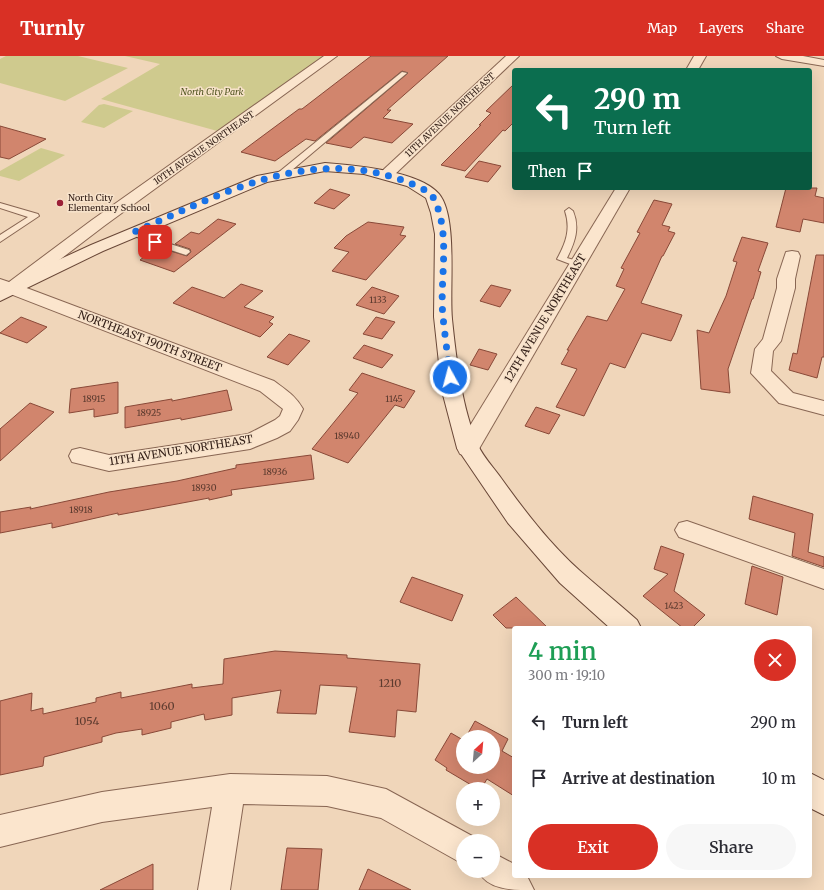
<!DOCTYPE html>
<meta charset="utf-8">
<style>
body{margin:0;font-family:Merriweather,serif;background:#f7f7f7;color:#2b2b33;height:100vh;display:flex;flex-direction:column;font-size:15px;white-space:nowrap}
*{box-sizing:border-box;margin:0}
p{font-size:13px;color:#7c7c81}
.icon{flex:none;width:22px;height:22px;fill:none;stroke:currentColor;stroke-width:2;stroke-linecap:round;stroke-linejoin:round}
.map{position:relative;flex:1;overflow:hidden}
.side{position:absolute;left:512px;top:570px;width:300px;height:252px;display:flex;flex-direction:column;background:#fff;border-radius:4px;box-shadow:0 4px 16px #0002}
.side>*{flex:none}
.guide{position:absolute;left:512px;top:12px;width:300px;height:122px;border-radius:4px;box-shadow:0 4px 16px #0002;background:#0b6e4f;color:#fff;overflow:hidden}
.needle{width:26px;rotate:26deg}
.tools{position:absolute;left:456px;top:674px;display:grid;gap:8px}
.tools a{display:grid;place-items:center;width:44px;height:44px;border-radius:50%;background:#fff;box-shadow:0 4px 16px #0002;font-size:20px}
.pin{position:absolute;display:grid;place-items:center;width:34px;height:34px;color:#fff;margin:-17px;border-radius:8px;box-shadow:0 2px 6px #0006}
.me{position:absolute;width:44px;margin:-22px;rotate:353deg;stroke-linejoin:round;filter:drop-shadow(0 0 3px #0008)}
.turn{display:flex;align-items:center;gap:14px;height:84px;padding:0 16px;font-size:18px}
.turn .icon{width:52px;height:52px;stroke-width:2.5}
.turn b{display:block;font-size:28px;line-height:34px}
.then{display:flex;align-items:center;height:38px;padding:0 16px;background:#0003;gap:8px;font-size:15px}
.round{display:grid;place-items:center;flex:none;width:42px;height:42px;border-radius:21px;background:#f7f7f7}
.summary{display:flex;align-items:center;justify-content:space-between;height:68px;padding:0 16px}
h1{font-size:24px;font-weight:600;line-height:30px;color:#1e9e55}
.primary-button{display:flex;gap:8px;margin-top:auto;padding:8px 16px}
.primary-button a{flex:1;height:46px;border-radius:24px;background:#d93025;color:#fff;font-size:16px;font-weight:600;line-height:46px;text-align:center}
.primary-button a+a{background:#f7f7f7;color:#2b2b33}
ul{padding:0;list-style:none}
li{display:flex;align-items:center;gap:12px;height:56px;padding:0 16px}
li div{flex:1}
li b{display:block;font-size:15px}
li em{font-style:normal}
header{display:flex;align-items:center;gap:24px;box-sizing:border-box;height:56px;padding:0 20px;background:#d93025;color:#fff}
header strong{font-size:19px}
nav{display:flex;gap:22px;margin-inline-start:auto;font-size:14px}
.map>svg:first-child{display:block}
</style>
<header>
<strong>Turnly</strong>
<nav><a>Map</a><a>Layers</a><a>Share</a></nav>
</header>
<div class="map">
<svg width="824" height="834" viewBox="0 0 824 834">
<rect width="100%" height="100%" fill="#f0d6ba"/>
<g fill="#cfca8e">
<path d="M6,0H78L128,12L65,45L0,27V3Z"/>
<path d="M125,0H327L221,76L101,43L160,8Z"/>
<path d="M104,48L133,55L104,72L81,66L99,49Z"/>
<path d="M41,92L65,99L19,125L0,120V115Z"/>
</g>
<g fill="#d1856d" stroke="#894938">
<path d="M371,0H448L387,54H391L383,62L413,68L392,87L364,81L351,92L326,87L408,17L402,15L315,85L306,83L275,105L241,96L299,53H302Z"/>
<path d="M514,28V66L505,75L503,74L465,115L441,109L481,69H479L491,57L486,55Z"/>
<path d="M0,70L46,83L9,103L0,101Z"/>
<path d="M479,105L501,110L488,126L465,121Z"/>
<path d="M786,132H817L815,140L824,142V167L803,163L800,176L776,171Z"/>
<path d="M330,133L350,139L334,153L314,147Z"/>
<path d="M654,144L672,148L662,169L670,171L668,175L675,177L663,200H662L641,247L682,259L674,279L671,285L642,277L625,312L610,307L584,360L556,351L577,313L561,308L569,294H567L587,260L607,265L625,233L616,230L624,213L621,212L640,177L637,176Z"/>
<path d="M218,163L236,168L174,216L140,204L157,191L187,200L191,196L190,193L175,188L191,176L199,178Z"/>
<path d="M368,166L404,171L400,179L406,180L366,224L332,215L349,196L334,192L346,180Z"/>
<path d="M742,181L768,187L758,215L761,216L753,243H752L728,313L730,337L701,333L697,274L709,277L726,240L737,206L733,205Z"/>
<path d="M816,199H824V301H822L817,322L789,314L793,297L797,298Z"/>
<path d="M241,228L263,235L244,251L274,261L269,266L273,268L260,281L173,247L192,231L224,242Z"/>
<path d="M491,229L511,234L500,251L480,245Z"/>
<path d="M372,231L399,240L384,258L356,249Z"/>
<path d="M21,261L47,271L27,287L0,277Z"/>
<path d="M376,261L395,266L382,283L363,278Z"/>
<path d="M289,278L310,285L288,309L267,301Z"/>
<path d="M364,289L393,299L382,312L353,302Z"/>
<path d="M479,293L497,298L488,314L470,309Z"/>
<path d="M362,317L415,335L404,352L395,349L348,407L312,393L358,337L349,334Z"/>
<path d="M118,326V357L94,361V353L69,357L71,333Z"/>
<path d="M227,334L232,354L181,364V362L125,372V351L172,343V345Z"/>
<path d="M30,347L54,356L0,405V373Z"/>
<path d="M536,351L560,359L549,378L525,370Z"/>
<path d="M311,399L314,423L231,434L232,439L209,444V442L118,459V457L52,472V467L0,477V456L31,451L30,453L109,436L177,425L236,412V409Z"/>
<path d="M753,440L813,458L808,496L824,501V511L792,500L795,477L749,463Z"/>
<path d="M661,490L684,498L674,535L705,559L692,572H683L643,540L668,518L654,513Z"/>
<path d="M752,510L783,521L777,559L745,548Z"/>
<path d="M412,521L463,539L452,565L400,546Z"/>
<path d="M516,541L548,572H506L493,559Z"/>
<path d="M275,595L347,599V602L420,608L416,656L397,654L395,681L349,676L357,631L320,629L316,658L277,657L281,634L232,642V659L205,664L204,658L171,666V672L142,679V673L116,677L102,681V686L44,701L43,710L0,719V645L32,637L31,655L43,652V658L96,646V642L121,636V642L192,628V632L223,628L224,603Z"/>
<path d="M475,665L508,683L502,695L514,702V740L487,723L481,733H478L446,714L447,712L435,704L451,677L463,684V711H493V681H466Z"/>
<path d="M287,792L322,793L318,834H281Z"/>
<path d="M153,808V834H100Z"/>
<path d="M368,813L411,834H359Z"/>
</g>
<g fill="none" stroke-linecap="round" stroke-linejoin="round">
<defs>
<g id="service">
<path d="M402,16L407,17L285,120H279V116Z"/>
<path d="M0,147L38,158L39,160L0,186V179L28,161L0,152Z"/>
<path d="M569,152L573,155C580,172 575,186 567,202L581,206V210L578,211L557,203C566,187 571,173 565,155Z"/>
<path d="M134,173L158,184L189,194L190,196L186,199L152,188L131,178V174Z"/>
</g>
<g id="minor">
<path d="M324,0H337L104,170L24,231L274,325C286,334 296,340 303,353L298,364L290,375L277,382L250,393L109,415L72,406L69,400L72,394L80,392L109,399L248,378L275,364L280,360L283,353L260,335L0,234V223L9,226L92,164Z"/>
<path d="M506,0H519L391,122H381L379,119L381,116Z"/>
<path d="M694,0H706L698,14H686Z"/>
<path d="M776,0H803L824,4V10L782,3Z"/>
<path d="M616,132H630L476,398L468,400L460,398L457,392L460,386Z"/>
<path d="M792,195L798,196L800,200L795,223V232L781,285L773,295L771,315L793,337L824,345V359L779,347L751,317L755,293L763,283L777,232V223L786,196Z"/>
<path d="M687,465L824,513V533L679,481L675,474L679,467Z"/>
<path d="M230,718L327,720L386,733L474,781L476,785H463V808L381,762L327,750L243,748L230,834H198L212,751L102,766L0,791V759L102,736Z"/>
<path d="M493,797L514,808V820H527L534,834C511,834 488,834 478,815H493Z"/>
</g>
<g id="secondary">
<path d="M325,107C353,109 420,115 439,138C458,161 449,232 452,263C456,302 462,353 478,389C483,401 494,412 501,422C524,454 549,487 579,514C598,531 618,547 637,564L641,572H610L560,527L508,467L457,392L442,335L434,261L435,178L431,157L426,142L407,130L364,118L325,115L267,126L103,195L0,245V232L6,228L91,189L257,120Z"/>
<path d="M810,717L824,724V759L810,752Z"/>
</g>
</defs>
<use href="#service" stroke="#886653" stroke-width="2"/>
<use href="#minor" stroke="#886653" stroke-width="2"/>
<use href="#secondary" stroke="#694737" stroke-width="2"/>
<use href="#service" fill="#fbe5cd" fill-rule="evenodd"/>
<use href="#minor" fill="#fbe5cd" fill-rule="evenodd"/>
<use href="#secondary" fill="#fbe5cd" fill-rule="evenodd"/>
</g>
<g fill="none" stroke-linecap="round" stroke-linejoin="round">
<path stroke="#1a73e8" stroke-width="7" stroke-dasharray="0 12.6" d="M155,186L134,176C220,139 304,91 399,123C408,126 429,134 433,141C452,177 439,223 443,261C445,281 448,301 450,321"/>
</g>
<circle fill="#9b2037" stroke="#f7e2ca" stroke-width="1.5" cx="60" cy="147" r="4"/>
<g text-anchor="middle" stroke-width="3" stroke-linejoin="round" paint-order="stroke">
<g font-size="9" font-style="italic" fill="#50541f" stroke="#f7e2ca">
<text x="212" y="39">North City Park</text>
</g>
<g font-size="9" fill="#36221a" stroke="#f7e2ca">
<text transform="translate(450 59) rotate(-43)" y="3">11TH AVENUE NORTHEAST</text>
<text transform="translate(204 92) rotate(-35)" y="3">10TH AVENUE NORTHEAST</text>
</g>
<g font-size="9" fill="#36221a" stroke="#f7e2ca" text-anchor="start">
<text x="68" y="145">North City<tspan x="68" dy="10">Elementary School</tspan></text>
</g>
<g font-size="9" fill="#5d3b2f">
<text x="378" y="247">1133</text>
<text x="94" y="346">18915</text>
<text x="394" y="346">1145</text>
<text x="149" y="360">18925</text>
<text x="347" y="383">18940</text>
<text x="275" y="419">18936</text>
<text x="204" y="435">18930</text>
<text x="81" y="457">18918</text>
<text x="674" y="553">1423</text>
</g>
<g font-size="11" fill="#36221a" stroke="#f7e2ca">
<text transform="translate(545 262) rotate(-59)" y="4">12TH AVENUE NORTHEAST</text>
<text transform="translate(150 285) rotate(21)" y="4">NORTHEAST 190TH STREET</text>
<text transform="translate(181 394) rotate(-9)" y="4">11TH AVENUE NORTHEAST</text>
</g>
<g font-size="11" fill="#5d3b2f">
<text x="390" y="631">1210</text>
<text x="162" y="654">1060</text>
<text x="87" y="669">1054</text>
</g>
</g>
</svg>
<div class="tools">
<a><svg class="needle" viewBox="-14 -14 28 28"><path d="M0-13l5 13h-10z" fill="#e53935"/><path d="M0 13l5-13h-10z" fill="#7c7c81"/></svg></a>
<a>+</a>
<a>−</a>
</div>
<div class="pin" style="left:155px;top:186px;background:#d93025"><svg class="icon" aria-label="arrive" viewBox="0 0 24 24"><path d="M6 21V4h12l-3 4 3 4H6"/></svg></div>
<svg class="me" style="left:450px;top:321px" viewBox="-20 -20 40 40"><circle r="17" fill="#1a73e8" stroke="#fff" stroke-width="3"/><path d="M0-11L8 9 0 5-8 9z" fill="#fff"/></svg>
<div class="guide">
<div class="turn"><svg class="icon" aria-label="left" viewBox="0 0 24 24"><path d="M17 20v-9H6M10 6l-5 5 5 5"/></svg><div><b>290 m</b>Turn left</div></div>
<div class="then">Then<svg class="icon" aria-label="arrive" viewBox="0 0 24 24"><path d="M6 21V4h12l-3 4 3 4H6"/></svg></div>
</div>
<section class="side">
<div class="summary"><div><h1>4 min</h1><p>300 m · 19:10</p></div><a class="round" style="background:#d93025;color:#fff"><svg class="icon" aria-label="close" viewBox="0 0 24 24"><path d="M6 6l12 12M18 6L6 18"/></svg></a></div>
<ul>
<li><svg class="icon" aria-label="left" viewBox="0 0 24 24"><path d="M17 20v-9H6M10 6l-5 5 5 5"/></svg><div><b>Turn left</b></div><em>290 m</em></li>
<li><svg class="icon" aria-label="arrive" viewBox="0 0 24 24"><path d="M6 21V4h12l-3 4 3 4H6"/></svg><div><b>Arrive at destination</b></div><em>10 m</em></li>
</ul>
<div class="primary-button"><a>Exit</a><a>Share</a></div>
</section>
</div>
